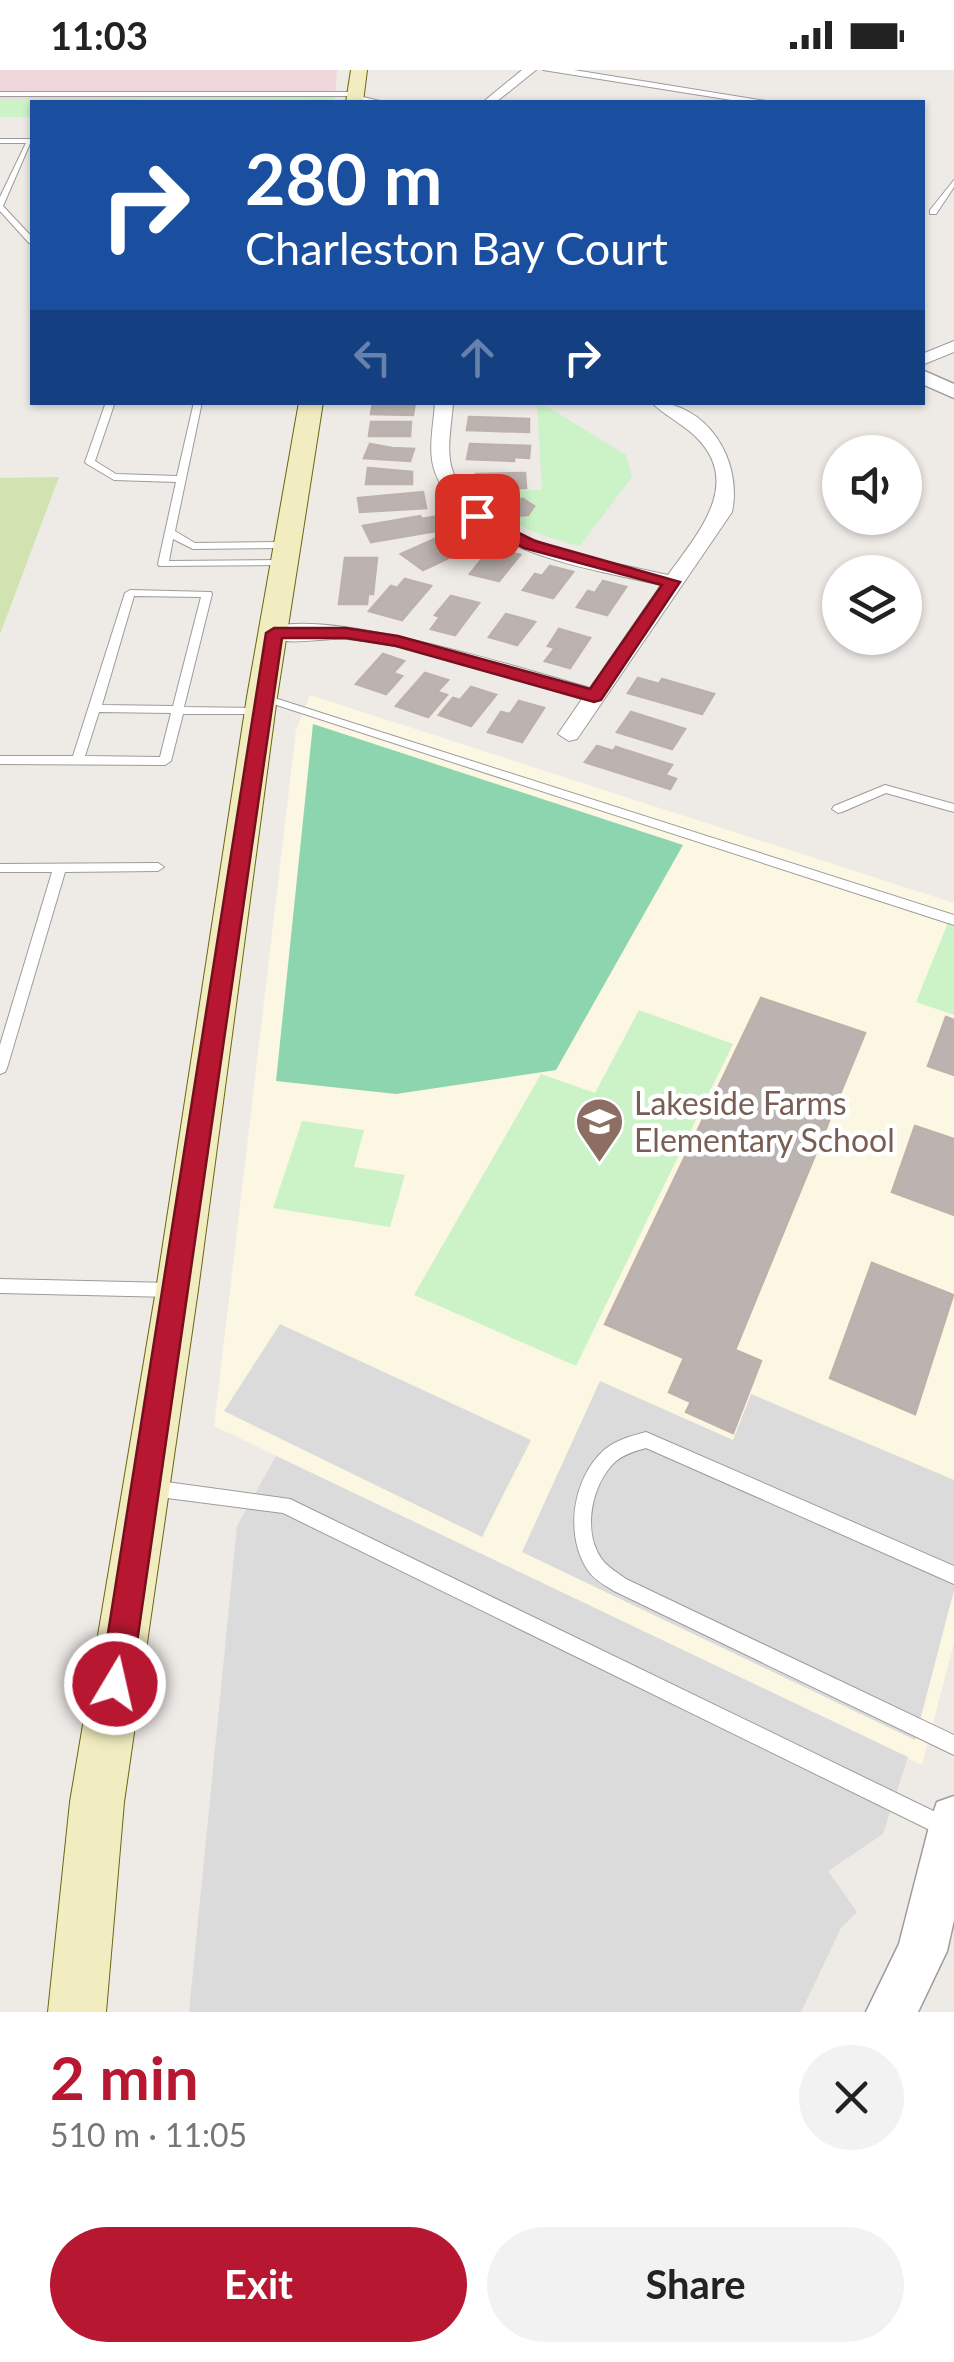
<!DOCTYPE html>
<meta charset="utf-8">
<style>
body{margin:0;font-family:Lato,sans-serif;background:#f2f2f2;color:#222;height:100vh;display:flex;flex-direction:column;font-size:38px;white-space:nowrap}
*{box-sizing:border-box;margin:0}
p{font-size:32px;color:#767676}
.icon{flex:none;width:55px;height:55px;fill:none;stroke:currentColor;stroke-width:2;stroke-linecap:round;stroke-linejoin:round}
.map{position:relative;height:1942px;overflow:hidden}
.details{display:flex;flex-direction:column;background:#fff;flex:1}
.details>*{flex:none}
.guide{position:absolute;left:30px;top:30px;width:895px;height:305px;border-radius:0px;box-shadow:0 2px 8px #0004;background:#1a4fa0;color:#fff;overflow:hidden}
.tools{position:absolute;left:822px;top:365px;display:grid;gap:20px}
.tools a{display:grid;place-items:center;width:100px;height:100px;border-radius:50%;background:#fff;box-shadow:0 2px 8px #0004;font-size:50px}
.pin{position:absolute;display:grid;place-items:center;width:85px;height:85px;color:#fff;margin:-42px;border-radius:20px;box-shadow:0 5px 15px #0006}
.me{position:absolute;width:110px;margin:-55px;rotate:9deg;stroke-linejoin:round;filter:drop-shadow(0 0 8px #0008)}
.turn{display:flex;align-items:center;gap:35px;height:210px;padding:0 50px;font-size:45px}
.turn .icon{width:130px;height:130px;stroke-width:2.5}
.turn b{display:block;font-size:70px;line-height:85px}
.lanes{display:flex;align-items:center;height:95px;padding:0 50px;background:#0003;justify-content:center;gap:50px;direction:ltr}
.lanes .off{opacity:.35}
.round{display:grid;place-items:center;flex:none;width:105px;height:105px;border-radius:52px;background:#f2f2f2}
.overview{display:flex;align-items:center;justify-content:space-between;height:170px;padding:0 50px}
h1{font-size:60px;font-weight:700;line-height:75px;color:#b71730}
.action{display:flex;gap:20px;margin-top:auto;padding:20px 50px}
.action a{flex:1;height:115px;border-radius:60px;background:#b71730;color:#fff;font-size:40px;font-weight:700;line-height:115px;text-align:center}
.action a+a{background:#f2f2f2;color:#222}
.status{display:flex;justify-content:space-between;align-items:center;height:70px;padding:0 50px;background:#fff;direction:ltr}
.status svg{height:28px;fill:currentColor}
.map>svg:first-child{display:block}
</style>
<div class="status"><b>11:03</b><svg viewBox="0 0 49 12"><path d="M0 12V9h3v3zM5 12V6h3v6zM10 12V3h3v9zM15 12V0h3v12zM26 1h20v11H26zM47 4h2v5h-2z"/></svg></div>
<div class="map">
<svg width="954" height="1942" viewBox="0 0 954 1942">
<rect width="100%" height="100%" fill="#eeeae6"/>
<path fill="#edd7da" d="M0,0H337L335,28L0,29Z"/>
<path fill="#fbf7e2" d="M310,625L954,833V1573L922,1695L214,1356L296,660Z"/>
<path fill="#d2e3b2" d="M59,407L2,559L0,564V408Z"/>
<g fill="#ccf3c8">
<path d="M335,28L332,32H32V47H0V29Z"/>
<path d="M537,336L548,337L626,385L632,407L580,476C539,466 503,453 475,421L542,420Z"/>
<path d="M949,850L954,852V945L916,932Z"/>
<path d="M639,940L733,974L576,1296L414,1225L541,1004L595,1023Z"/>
<path d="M302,1051L364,1060L354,1097L405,1105L390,1157L273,1138Z"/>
</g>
<path fill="#8dd5ae" d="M313,654L683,775L556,1000L396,1024L276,1011Z"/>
<g fill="#dbdbdb">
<path d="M280,1254L531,1370L482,1467L224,1341Z"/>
<path d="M600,1311L733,1370L751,1324L954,1410V1520L915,1670L522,1482Z"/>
<path d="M276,1386L908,1687L883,1764L828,1801L857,1842L841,1858L801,1942H189L237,1456Z"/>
</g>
<g fill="#bbb3af" stroke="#beb0aa" stroke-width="2.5">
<path d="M373,332H415L413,345L371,344Z"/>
<path d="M469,347L529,349V362L467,360Z"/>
<path d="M371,352H411L410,366H369Z"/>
<path d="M370,374L392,378L414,379L410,391L364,388Z"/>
<path d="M470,374L530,376L529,388L514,387V391L467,389Z"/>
<path d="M368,398L412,402V414H366Z"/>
<path d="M525,403L526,418L476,419V404Z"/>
<path d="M423,422L426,438L360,442L358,428Z"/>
<path d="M523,429L534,436L528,445L512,446L501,440L507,430Z"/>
<path d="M420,446L422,449L439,446L447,459L371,472L363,456Z"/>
<path d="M446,464L453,469L462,465L476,475L423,500L401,484Z"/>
<path d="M498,479L520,485L499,511L470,504L482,489L489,490Z"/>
<path d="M345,488H377L373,524H368L367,534H339Z"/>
<path d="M550,496L573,502L553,528L523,520L535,504L542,506Z"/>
<path d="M405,509L431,516L402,550L369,541L391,516L397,518Z"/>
<path d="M603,511L626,517L607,545L577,537L588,521L595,523Z"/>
<path d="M451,526L479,533L455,565L431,559L440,547L435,545Z"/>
<path d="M506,544L535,552L517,575L489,567Z"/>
<path d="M559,559L590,568L570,598L545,591L555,578L548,576Z"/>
<path d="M383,584L404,591L393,603L402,606L386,624L356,614Z"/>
<path d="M425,603L448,610L437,622L447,625L428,647L396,636Z"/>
<path d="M638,608L659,614L662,609L714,624L702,644L628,623Z"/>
<path d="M471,617L496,625L471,656L439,645L453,628L460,630Z"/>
<path d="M519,631L544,638L522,672L488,662L501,642L510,644Z"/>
<path d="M631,642L685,659L672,679L617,662Z"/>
<path d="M597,676L613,681L616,677L672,695L665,705L676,709L670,719L585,692Z"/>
<path d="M761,928L865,963L735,1280L761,1291L733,1363L686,1342L691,1332L669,1322L684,1288L605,1254Z"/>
<path d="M946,947L954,950V1005L928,996Z"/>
<path d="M915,1056L954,1069V1145L892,1122Z"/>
<path d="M872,1193L953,1225L915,1344L830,1308Z"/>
</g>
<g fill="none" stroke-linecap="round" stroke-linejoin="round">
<defs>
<g id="service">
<path d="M0,22H355L358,24L355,26H0Z"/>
<path d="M0,69H32L3,136L32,167V173H29L0,141V127L26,73H0Z"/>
<path d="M954,110V117L936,144H930V140Z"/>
<path d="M106,332H115L95,391L116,404L177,406L194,332H202L175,461L195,473L288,472L293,475L288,478L193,479L173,469L169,491L285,490L290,493L289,495L159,496L158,494L176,412L114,410L87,394L85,392Z"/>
<path d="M130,520L211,522L212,524L184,637L260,638L264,640V644H183L171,691L165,695L0,694V686H73L125,523ZM134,526L201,527L173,636L102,635ZM99,642L171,643L160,687L85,686Z"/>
<path d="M262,624L954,845V855L258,629V625Z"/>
<path d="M885,715L954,734V742L886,723L842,742L838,743L832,739L834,736Z"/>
<path d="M158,793L164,797L158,801L65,802L7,998L5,1002L0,1004V975L52,802H0V794Z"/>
<path d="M0,1209L171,1213L177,1215L179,1220L177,1225L171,1227L0,1223Z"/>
<path d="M646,1362L954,1496V1514L646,1378C635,1381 625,1384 616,1391C592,1413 582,1460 601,1488C607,1497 618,1503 626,1509L954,1665V1685L614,1521C606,1516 595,1510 589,1502C564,1467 572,1409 604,1380C616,1370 631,1366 646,1362Z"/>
<path d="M152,1410L290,1429L952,1750L954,1755L952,1764L945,1767L938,1764L283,1443L152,1426L146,1424L143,1418L146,1412Z"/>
</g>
<g id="minor">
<path d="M522,0H536L496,32H483Z"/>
<path d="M543,0H574L772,32H744Z"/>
<path d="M355,25L384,32H351V26Z"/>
<path d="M954,271V282L922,295V284Z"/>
<path d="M435,332H453C452,354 445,381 453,402C480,473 604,490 668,505C698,463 744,413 695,366C681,353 664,345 651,332C707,332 743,390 732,442L577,669L569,671L558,664L582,629C506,608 426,576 347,569C324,567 280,579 263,563C301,528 537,603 590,618L661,515C589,498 464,482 435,402C427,381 434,354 435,332Z"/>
</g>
<g id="tertiary">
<path d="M922,300L954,314V328L922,314Z"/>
<path d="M954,1726V1850L947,1881L918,1942H866L899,1874L931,1749L937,1732Z"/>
</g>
<g id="secondary">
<path d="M351,0H367L363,32H346Z"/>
<path d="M299,332H323L277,627L198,1220L124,1732L106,1942H48L70,1732L156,1220L247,627Z"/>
</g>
</defs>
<use href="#service" stroke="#9c9c9c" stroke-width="2"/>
<use href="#minor" stroke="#9c9c9c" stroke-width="2"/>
<use href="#tertiary" stroke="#9c9c9c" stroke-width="3"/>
<use href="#secondary" stroke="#6a6611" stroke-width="2"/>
<use href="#service" fill="#fff" fill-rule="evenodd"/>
<use href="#minor" fill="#fff" fill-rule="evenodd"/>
<use href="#tertiary" fill="#fff" fill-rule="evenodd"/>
<use href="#secondary" fill="#f2edc0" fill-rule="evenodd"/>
</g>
<path fill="#b71730" stroke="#770f1f" stroke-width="2.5" d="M477,442L535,471L680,512L601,630L594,632L396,576L346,568H282L131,1614L126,1626L115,1630L104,1626L100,1614L266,563L274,558H346L398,566L590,619L662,515L524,478L471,450L469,446Z"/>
<defs>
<symbol id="school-pin" viewBox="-11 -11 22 30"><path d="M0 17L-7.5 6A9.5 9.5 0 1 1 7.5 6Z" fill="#8d6e63" stroke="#fff"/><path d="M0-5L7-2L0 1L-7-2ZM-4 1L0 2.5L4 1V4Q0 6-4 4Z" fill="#fff"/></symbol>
</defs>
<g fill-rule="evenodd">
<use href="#school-pin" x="572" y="1024" width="55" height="75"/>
</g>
<g text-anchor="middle" stroke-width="9" stroke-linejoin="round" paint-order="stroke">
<g font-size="32" fill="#785e54" stroke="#fff" text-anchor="start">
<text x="634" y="1045">Lakeside Farms<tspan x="634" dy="37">Elementary School</tspan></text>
</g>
</g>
</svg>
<div class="tools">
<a><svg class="icon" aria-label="sound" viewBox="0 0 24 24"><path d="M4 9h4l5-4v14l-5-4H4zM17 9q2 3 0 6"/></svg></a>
<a><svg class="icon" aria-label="layers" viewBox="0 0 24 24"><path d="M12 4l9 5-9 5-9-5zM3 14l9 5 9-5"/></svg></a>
</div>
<div class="pin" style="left:477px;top:446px;background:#d93025"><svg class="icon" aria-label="arrive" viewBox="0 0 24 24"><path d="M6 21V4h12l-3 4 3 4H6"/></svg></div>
<svg class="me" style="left:115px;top:1614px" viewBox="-20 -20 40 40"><circle r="17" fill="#b71730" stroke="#fff" stroke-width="3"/><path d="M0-11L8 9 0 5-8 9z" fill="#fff"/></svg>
<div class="guide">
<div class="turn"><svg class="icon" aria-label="right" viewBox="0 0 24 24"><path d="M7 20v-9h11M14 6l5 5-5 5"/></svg><div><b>280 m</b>Charleston Bay Court</div></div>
<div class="lanes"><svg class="icon off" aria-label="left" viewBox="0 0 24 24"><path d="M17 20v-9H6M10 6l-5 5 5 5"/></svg><svg class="icon off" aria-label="ahead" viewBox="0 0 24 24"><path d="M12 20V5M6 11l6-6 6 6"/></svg><svg class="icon" aria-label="right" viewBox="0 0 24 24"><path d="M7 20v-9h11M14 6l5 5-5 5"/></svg></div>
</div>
</div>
<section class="details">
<div class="overview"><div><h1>2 min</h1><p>510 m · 11:05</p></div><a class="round"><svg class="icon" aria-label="close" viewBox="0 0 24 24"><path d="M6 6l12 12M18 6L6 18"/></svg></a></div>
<div class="action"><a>Exit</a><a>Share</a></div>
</section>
